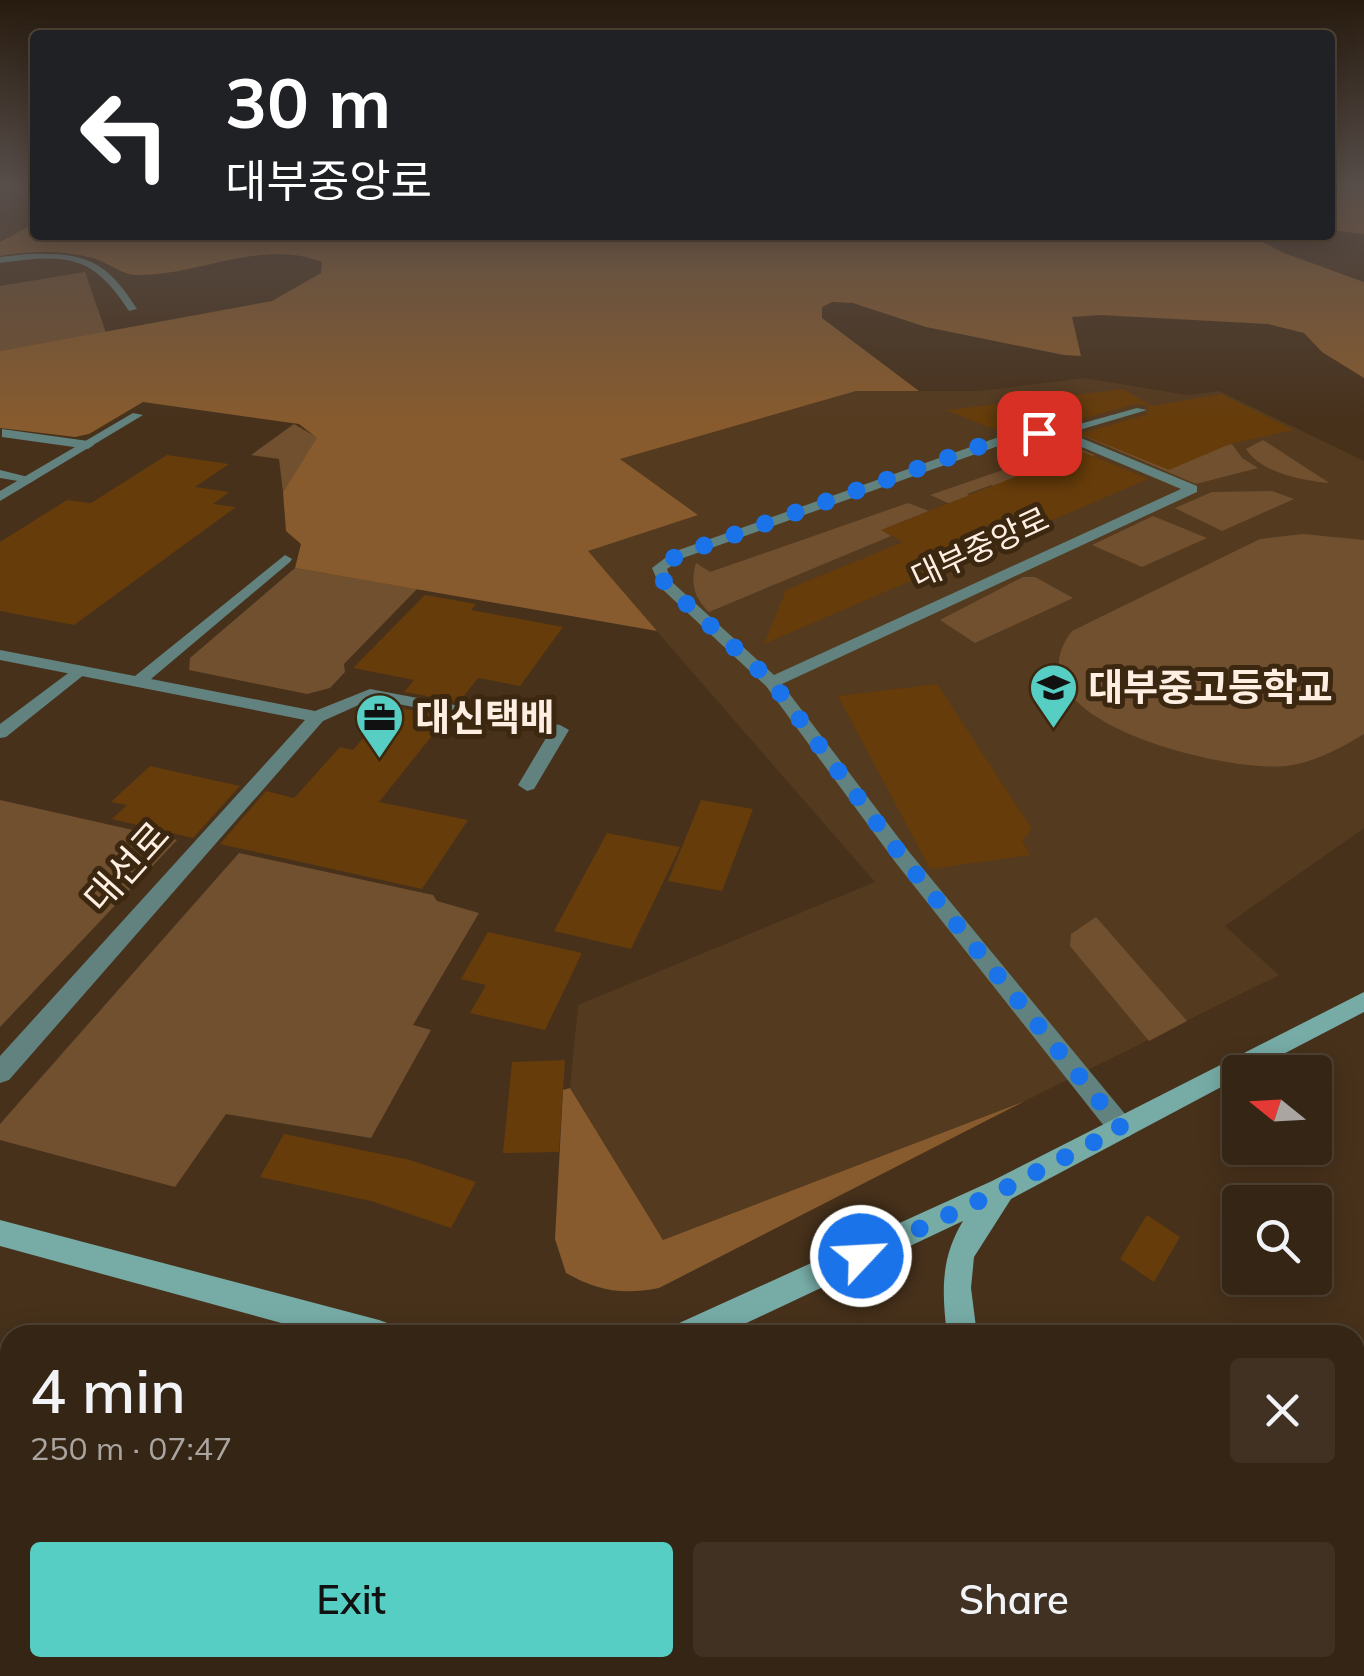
<!DOCTYPE html>
<meta charset="utf-8">
<style>
body{margin:0;font-family:Mulish,"Noto Sans KR",sans-serif;background:#403122;color:#f1f3f6;height:100vh;display:flex;flex-direction:column;font-size:38px;white-space:nowrap}
*{box-sizing:border-box;margin:0}
p{font-size:32px;color:#aaa5a0}
.icon{flex:none;width:55px;height:55px;fill:none;stroke:currentColor;stroke-width:2;stroke-linecap:round;stroke-linejoin:round}
.map{position:relative;flex:1;overflow:hidden}
.side{position:absolute;left:0px;top:1325px;width:1365px;height:352px;display:flex;flex-direction:column;background:#352514;border-radius:30px 30px 0 0;box-shadow:0 5px 25px #0003,0 0 0 2px #4f4234}
.side>*{flex:none}
.guide{position:absolute;left:30px;top:30px;width:1305px;height:210px;border-radius:10px;box-shadow:0 5px 25px #0003,0 0 0 2px #4f4234;background:#202124;color:#fff;overflow:hidden}
.needle{width:65px;rotate:288deg}
.fabs{position:absolute;left:1222px;top:1055px;display:grid;gap:20px}
.fabs a{display:grid;place-items:center;width:110px;height:110px;border-radius:10px;background:#352514;box-shadow:0 5px 25px #0003,0 0 0 2px #4f4234;font-size:50px}
.pin{position:absolute;display:grid;place-items:center;width:85px;height:85px;color:#fff;margin:-42px;border-radius:20px;box-shadow:0 5px 15px #0006}
.me{position:absolute;width:110px;margin:-55px;rotate:65deg;stroke-linejoin:round;filter:drop-shadow(0 0 8px #0008)}
.turn{display:flex;align-items:center;gap:35px;height:210px;padding:0 30px;font-size:45px}
.turn .icon{width:130px;height:130px;stroke-width:2.5}
.turn b{display:block;font-size:70px;line-height:85px}
.round{display:grid;place-items:center;flex:none;width:105px;height:105px;border-radius:10px;background:#403122}
.overview{display:flex;align-items:center;justify-content:space-between;height:170px;padding:0 30px}
h1{font-size:60px;font-weight:600;line-height:75px}
.action{display:flex;gap:20px;margin-top:auto;padding:20px 30px}
.action a{flex:1;height:115px;border-radius:10px;background:#56cec3;color:#111;font-size:40px;font-weight:600;line-height:115px;text-align:center}
.action a+a{background:#403122;color:#f1f3f6}
.map>svg:first-child{display:block}
</style>
<div class="map">
<svg width="1364" height="1676" viewBox="0 0 1364 1676">
<rect width="100%" height="100%" fill="#47311b"/>
<path fill="#543a1f" d="M1084,378L1187,395L1219,391L1364,461V828L1225,926L1279,975L1025,1101L663,1240L570,1088L578,1005L875,882L587,551L697,514L619,459L856,391H980Z"/>
<g fill="#715030">
<path d="M85,272L106,333L0,351V286Z"/>
<path d="M1173,409L1210,449L1232,444L1242,458L1258,468L1196,484L1079,434Z"/>
<path d="M294,424L318,438L283,492L279,459L251,455Z"/>
<path d="M1021,438H1052L1095,455L1002,490L991,485L967,494L977,501L959,508L930,495L1052,453Z"/>
<path d="M1263,440L1328,482V483C1302,480 1261,473 1246,449Z"/>
<path d="M1272,491L1294,499L1222,531L1175,508L1212,492Z"/>
<path d="M908,503L929,511L882,530L891,536L709,612C694,598 690,583 696,563L710,572Z"/>
<path d="M1153,516L1207,538L1142,567L1092,545Z"/>
<path d="M1303,534L1364,540V734C1339,749 1316,762 1286,766C1228,773 1002,721 1072,631L1260,539Z"/>
<path d="M295,568L417,589L344,664L345,672L330,688L307,694L189,670L190,658Z"/>
<path d="M1023,577H1035L1073,598L975,643L940,620Z"/>
<path d="M0,800L177,840L0,1027Z"/>
<path d="M239,853L433,895L437,901L479,913L413,1025L431,1030L371,1138L226,1114L175,1187L0,1140V1124Z"/>
<path d="M1096,917L1187,1021L1149,1041L1070,946L1071,934Z"/>
<path d="M0,1380L10,1384V1638L0,1633Z"/>
<path d="M74,1668H469L486,1676H93Z"/>
</g>
<g fill="#875b2e">
<path d="M1330,186H1364V234L1330,230Z"/>
<path d="M35,223V235H1249L1284,253L1364,282V378L1322,352L1304,333L1268,324L1100,315L1072,317L1081,356L1064,355L926,327L853,303L832,302L822,307V318L919,391H856L620,459L698,515L588,551L657,631L295,568L301,544L286,531L283,492L317,438L299,424L143,402L89,434L75,437L0,428V351L272,301L321,273L322,262C262,238 195,277 136,275C123,275 107,262 93,258C63,250 30,251 0,256V242Z"/>
<path d="M570,1088L663,1240L1025,1101L659,1288C622,1295 598,1291 566,1273L555,1239L563,1090Z"/>
</g>
<g fill="#663c0a">
<path d="M1123,389L1152,406L1222,394L1294,430L1230,444L1169,470L1080,434L1148,414V406L1136,404L1050,428H1013L1001,432L946,410Z"/>
<path d="M1026,443L1064,444L1148,479L764,644L786,590L903,542L881,530L1063,458Z"/>
<path d="M167,455L229,464L195,487L229,492L213,504L236,507L74,625L0,611V542L67,500L91,503Z"/>
<path d="M425,595L476,604L471,610L563,627L520,686L478,678L459,702L404,692L414,680L353,668Z"/>
<path d="M937,684L1032,829L1022,841L1031,855L930,869L838,696Z"/>
<path d="M391,706L447,717L379,802L468,820L422,889L220,844L266,791L294,798L340,747L353,750Z"/>
<path d="M150,766L240,786L193,838L112,819L127,805L111,802Z"/>
<path d="M701,800L753,809L722,891L668,881Z"/>
<path d="M607,833L680,847L631,949L554,931Z"/>
<path d="M488,932L582,953L545,1030L470,1013L486,985L461,979Z"/>
<path d="M565,1060L559,1152L503,1153L512,1062Z"/>
<path d="M284,1134L410,1160L476,1182L451,1228L371,1201L260,1177Z"/>
<path d="M1147,1215L1180,1237L1154,1282L1120,1259Z"/>
</g>
<g fill="none" stroke-linecap="round" stroke-linejoin="round">
<g fill="#61827e" fill-rule="evenodd">
<path d="M27,254C85,252 106,260 137,309L129,311C92,253 65,254 0,263V257Z"/>
<path d="M1137,408L1147,410L1069,433L1197,486V492L782,684L910,853L1130,1120L1134,1128L1130,1136L1121,1139L1112,1136L896,863L766,686L660,587L652,568L673,552L1013,432H1051ZM1018,439L1065,440L1181,489L774,675L672,582L667,569L683,558Z"/>
<path d="M2,429L88,441L94,445L88,449L2,437Z"/>
<path d="M0,470L36,479L30,483L0,478Z"/>
<path d="M79,665L87,670L85,674L6,737L0,738V724Z"/>
</g>
<g fill="#61827e" fill-rule="evenodd">
<path d="M133,413L143,415L0,501V491Z"/>
<path d="M285,555L292,559L290,562L151,679L315,711L370,689L560,725L569,730L534,789L527,791L518,785L549,733L372,699L323,721L9,1080L0,1083V1056L305,720L0,660V650L135,676Z"/>
</g>
<g fill="#77aca6" fill-rule="evenodd">
<path d="M1364,992V1012L1249,1072H1240V1077L1011,1199L974,1257L971,1288L977,1335H947C942,1292 940,1259 963,1221L721,1335H673L677,1324L992,1181Z"/>
<path d="M0,1220L379,1320L390,1324L394,1335H325L0,1246Z"/>
<path d="M1355,1557L1364,1558V1592L1355,1591Z"/>
</g>
</g>
<linearGradient id="sky" x2="0" y2="1"><stop stop-color="#271b0f"/><stop offset="0.44" stop-color="#584e4a"/><stop offset="1" stop-color="#584e4a" stop-opacity="0"/></linearGradient>
<rect width="1364" height="421" fill="url(#sky)"/>
<g fill="none" stroke-linecap="round" stroke-linejoin="round">
<path stroke="#1a73e8" stroke-width="18" stroke-dasharray="0 32.4" d="M861,1256L1002,1190L1121,1128L903,858L772,682L665,584L659,568L678,555L994,441L1039,433"/>
</g>
<defs>
<symbol id="school-pin" viewBox="-11 -11 22 30"><path d="M0 17L-7.5 6A9.5 9.5 0 1 1 7.5 6Z" fill="#56cec3" stroke="#3c2711"/><path d="M0-5L7-2L0 1L-7-2ZM-4 1L0 2.5L4 1V4Q0 6-4 4Z" fill="#111"/></symbol>
<symbol id="office-pin" viewBox="-11 -11 22 30"><path d="M0 17L-7.5 6A9.5 9.5 0 1 1 7.5 6Z" fill="#56cec3" stroke="#3c2711"/><path d="M-6-3h4V-5.5h4V-3h4V5H-6ZM-1-4.5V-3h2v-1.5ZM-6 0V1H6V0Z" fill="#111"/></symbol>
</defs>
<g fill-rule="evenodd">
<use href="#school-pin" x="1026" y="660" width="55" height="75"/>
<use href="#office-pin" x="352" y="690" width="55" height="75"/>
</g>
<g text-anchor="middle" stroke-width="10" stroke-linejoin="round" paint-order="stroke">
<g font-size="32" fill="#feefe2" stroke="#3c2711">
<text transform="translate(980 548) rotate(-25)" y="11">대부중앙로</text>
</g>
<g font-size="38" font-weight="bold" fill="#feefe2" stroke="#3c2711" text-anchor="start">
<text x="1088" y="701">대부중고등학교</text>
<text x="415" y="731">대신택배</text>
</g>
<g font-size="38" fill="#feefe2" stroke="#3c2711">
<text transform="translate(127 867) rotate(-48)" y="13">대선로</text>
</g>
</g>
</svg>
<div class="fabs">
<a><svg class="needle" viewBox="-14 -14 28 28"><path d="M0-13l5 13h-10z" fill="#e53935"/><path d="M0 13l5-13h-10z" fill="#aaa5a0"/></svg></a>
<a><svg class="icon" aria-label="search" viewBox="0 0 24 24"><circle cx="10" cy="10" r="6"/><path d="M15 15l6 6"/></svg></a>
</div>
<div class="pin" style="left:1039px;top:433px;background:#d93025"><svg class="icon" aria-label="arrive" viewBox="0 0 24 24"><path d="M6 21V4h12l-3 4 3 4H6"/></svg></div>
<svg class="me" style="left:861px;top:1256px" viewBox="-20 -20 40 40"><circle r="17" fill="#1a73e8" stroke="#fff" stroke-width="3"/><path d="M0-11L8 9 0 5-8 9z" fill="#fff"/></svg>
<div class="guide">
<div class="turn"><svg class="icon" aria-label="left" viewBox="0 0 24 24"><path d="M17 20v-9H6M10 6l-5 5 5 5"/></svg><div><b>30 m</b>대부중앙로</div></div>
</div>
<section class="side">
<div class="overview"><div><h1>4 min</h1><p>250 m · 07:47</p></div><a class="round"><svg class="icon" aria-label="close" viewBox="0 0 24 24"><path d="M6 6l12 12M18 6L6 18"/></svg></a></div>
<div class="action"><a>Exit</a><a>Share</a></div>
</section>
</div>
